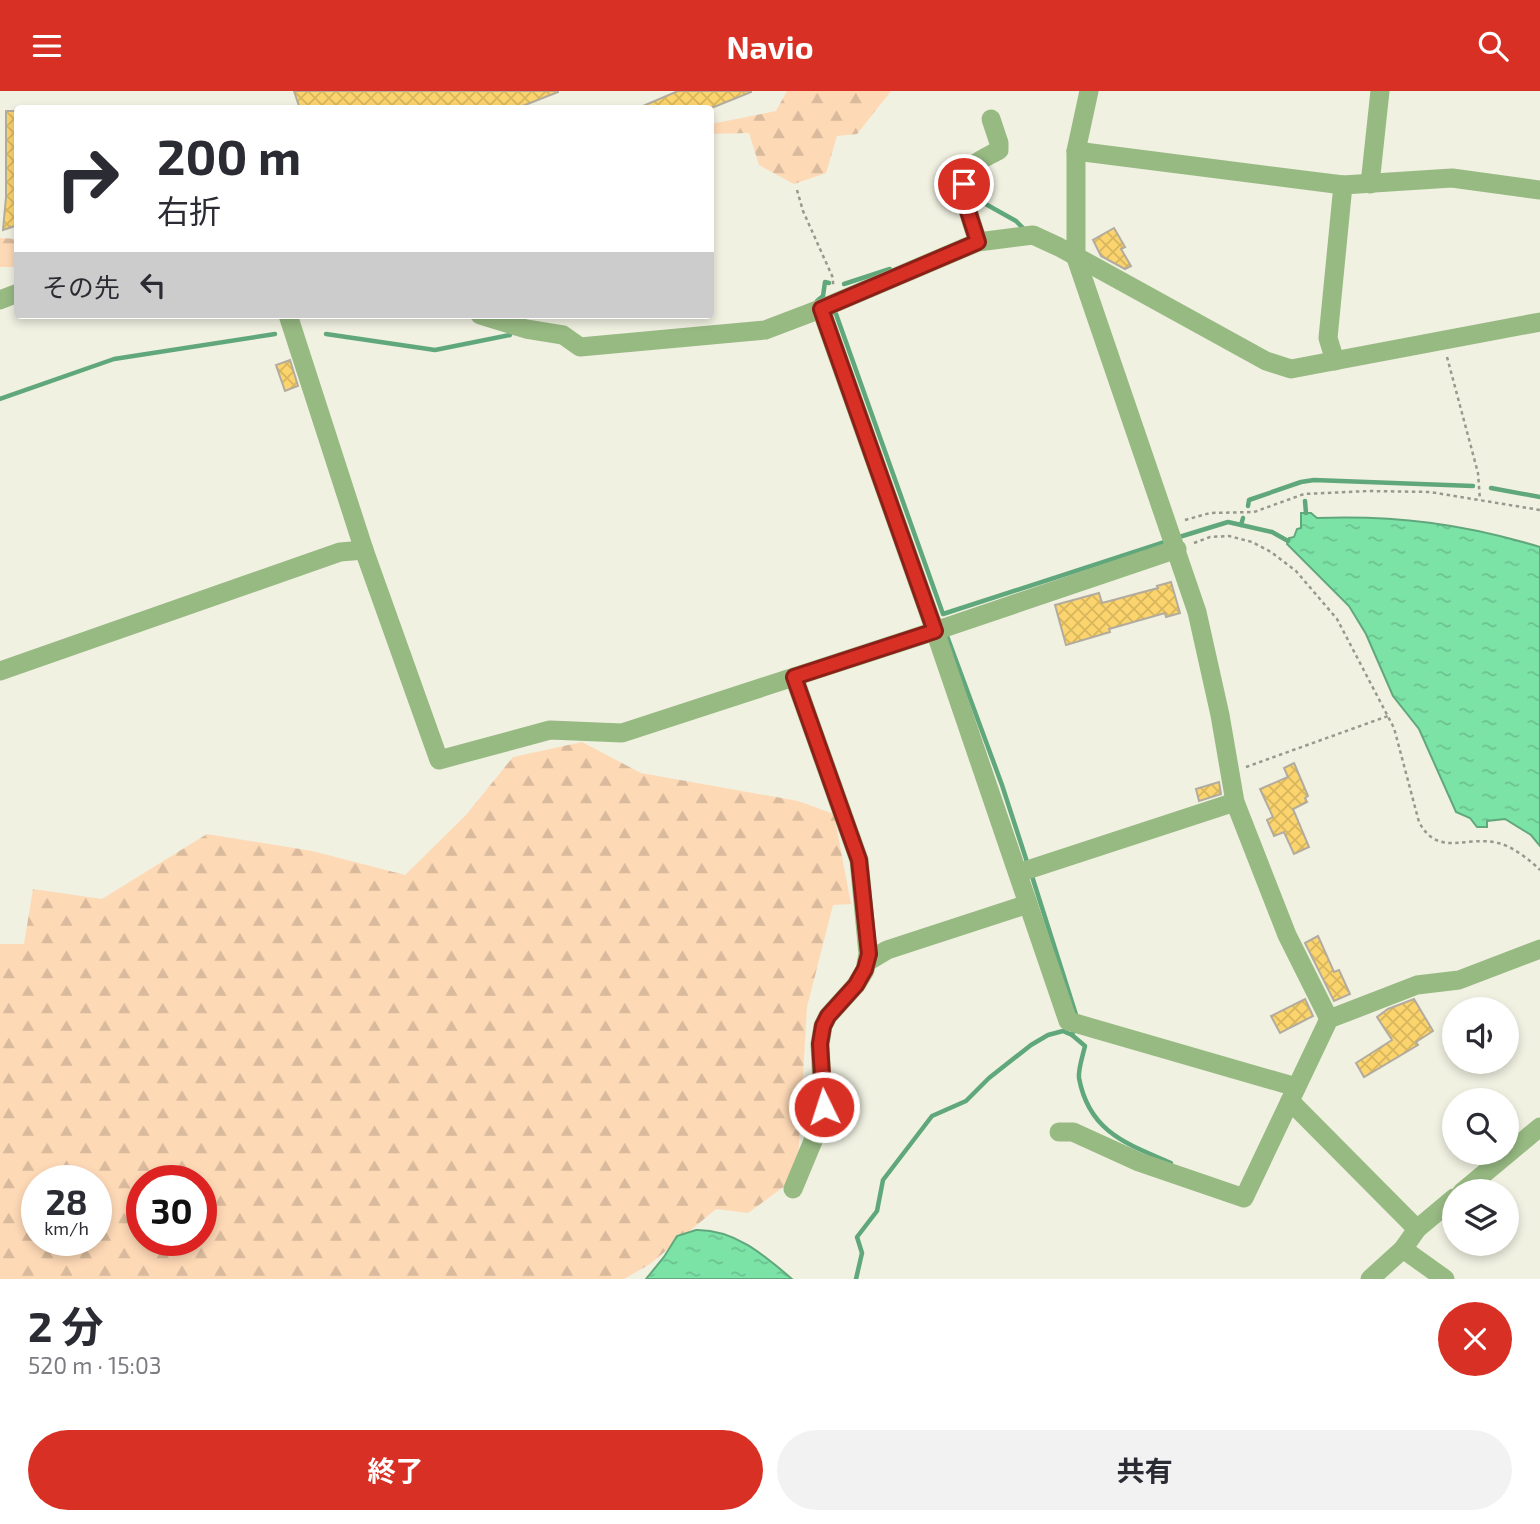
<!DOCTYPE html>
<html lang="ja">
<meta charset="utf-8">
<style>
body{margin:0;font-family:"Exo 2","Noto Sans JP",sans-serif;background:#f2f2f3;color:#2b2b33;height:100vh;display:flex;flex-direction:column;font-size:26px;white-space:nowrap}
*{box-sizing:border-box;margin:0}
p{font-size:23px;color:#7c7c81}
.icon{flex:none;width:38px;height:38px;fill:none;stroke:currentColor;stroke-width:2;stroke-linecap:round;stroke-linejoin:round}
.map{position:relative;height:1188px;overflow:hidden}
.side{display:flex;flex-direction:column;background:#fff;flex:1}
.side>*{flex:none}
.hud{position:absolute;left:14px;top:14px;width:700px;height:214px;border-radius:7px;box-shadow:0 4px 10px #0003;background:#fff;color:#2b2b33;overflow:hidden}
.fabs{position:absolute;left:1442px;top:906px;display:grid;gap:14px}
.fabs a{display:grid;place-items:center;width:77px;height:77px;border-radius:50%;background:#fff;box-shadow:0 4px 10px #0003;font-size:35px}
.speed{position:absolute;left:21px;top:1074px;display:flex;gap:14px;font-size:35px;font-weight:700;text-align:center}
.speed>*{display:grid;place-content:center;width:91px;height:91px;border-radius:50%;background:#fff;box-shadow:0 4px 10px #0003;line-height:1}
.speed small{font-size:18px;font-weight:400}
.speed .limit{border:10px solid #d22;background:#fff;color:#111}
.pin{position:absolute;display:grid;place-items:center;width:60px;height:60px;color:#fff;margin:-30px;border:4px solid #fff;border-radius:50%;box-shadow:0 2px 7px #0007}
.me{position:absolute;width:77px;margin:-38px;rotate:356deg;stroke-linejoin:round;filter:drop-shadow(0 0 5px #0008)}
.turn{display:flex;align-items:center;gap:24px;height:147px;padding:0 28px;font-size:32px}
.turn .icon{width:91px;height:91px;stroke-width:2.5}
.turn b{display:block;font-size:49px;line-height:60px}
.then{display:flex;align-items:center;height:66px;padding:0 28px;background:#0003;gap:14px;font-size:26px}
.round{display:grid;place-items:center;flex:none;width:74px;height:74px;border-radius:37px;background:#f2f2f3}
.overview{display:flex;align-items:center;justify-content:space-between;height:119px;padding:0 28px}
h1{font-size:42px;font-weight:700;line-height:52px}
.primary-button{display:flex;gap:14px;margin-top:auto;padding:14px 28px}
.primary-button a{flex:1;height:80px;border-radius:42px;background:#d93025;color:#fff;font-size:28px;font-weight:700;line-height:80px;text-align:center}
.primary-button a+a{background:#f2f2f3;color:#2b2b33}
header{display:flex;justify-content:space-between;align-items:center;height:91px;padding:0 28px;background:#d93025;color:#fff;font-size:32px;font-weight:700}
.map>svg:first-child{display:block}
</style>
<header><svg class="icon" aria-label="menu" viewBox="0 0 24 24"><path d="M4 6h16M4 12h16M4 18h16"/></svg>Navio<svg class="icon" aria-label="search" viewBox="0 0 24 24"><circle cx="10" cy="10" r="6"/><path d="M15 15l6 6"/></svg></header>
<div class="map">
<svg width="1540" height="1188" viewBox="0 0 1540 1188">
<defs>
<pattern id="forest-firs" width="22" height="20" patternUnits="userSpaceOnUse" patternTransform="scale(1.75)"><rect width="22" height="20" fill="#fed9b6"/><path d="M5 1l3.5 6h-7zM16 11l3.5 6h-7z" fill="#d9ba9c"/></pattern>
<pattern id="water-ripples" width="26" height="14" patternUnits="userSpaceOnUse" patternTransform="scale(1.75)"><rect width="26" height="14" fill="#7ce3a7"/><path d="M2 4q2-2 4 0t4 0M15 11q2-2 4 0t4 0" fill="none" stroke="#6bc28f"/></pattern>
<pattern id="building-cross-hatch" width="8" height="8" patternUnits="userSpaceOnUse" patternTransform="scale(1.75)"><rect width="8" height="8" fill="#fcd46d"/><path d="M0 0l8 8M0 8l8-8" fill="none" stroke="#d8b65e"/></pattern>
</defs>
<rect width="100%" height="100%" fill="#f0f1e1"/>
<g fill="url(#forest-firs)" fill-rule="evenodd">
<path d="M787,0H891L857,43L837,45L826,82L794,93L759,74L749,42L711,43V33L776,20Z"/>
<path d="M0,147L17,148V176H0Z"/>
<path d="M582,651L641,682L798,710L834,723L851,813L833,814L807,916L797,1086L748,1122L716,1118L650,1173L624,1188H0V853H24L33,798L102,808L207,743L312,760L405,784L466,724L513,666ZM37,1090H96V1150H37ZM142,1090H201V1150H142Z"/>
</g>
<g fill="url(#water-ripples)" stroke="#60a87c" stroke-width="2">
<path d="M1301,422H1311L1317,427C1396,424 1464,433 1540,456V755L1531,744L1505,728L1487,730V736H1477L1470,727L1456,721L1419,638L1393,605L1366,543L1349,515L1287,453L1289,447L1294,446L1297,438L1301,437Z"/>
<path d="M696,1139C734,1138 764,1164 792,1188H646L664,1166L677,1145Z"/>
</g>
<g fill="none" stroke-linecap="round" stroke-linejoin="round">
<g stroke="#60a87c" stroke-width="4.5">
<path d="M973,106L1016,130L1025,139"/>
<path d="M957,113L953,98L960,100"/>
<path d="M844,193L890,178"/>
<path d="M817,210L823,205L825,191L829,192"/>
<path d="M831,219L836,223L943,523L1168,450"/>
<path d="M326,243L435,259L510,244"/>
<path d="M0,308L114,268L275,243"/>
<path d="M1491,397L1540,406"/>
<path d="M1305,410L1306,422"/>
<path d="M1248,415L1249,409L1301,391L1314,389L1473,395"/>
<path d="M1241,434L1243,427"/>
<path d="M1176,447L1228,431L1272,441L1288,450"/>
<path d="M947,545L1002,694L1028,774"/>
<path d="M1031,782L1077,927"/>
<path d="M1074,939L1072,944L1085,955C1083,964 1078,978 1079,987C1089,1041 1127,1053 1171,1072"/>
<path d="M856,1188L862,1162L857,1146L877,1120L883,1089L932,1025L966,1010L989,987L1031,954L1048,944L1063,940L1072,944"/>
</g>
</g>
<g fill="url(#building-cross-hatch)" stroke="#b2ac9e" stroke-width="2">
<path d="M294,0H558V1L515,18H300Z"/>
<path d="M678,0H751V1L709,18H636Z"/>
<path d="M6,20H18V134L3,139L6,106Z"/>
<path d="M1114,137L1125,156L1121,158L1131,175L1125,178L1101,165L1093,149Z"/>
<path d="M290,269L298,295L285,300L276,274Z"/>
<path d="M1171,491L1180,522L1166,526L1165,522L1109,538L1110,541L1066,554L1055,514L1099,502L1102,512L1158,497L1157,495Z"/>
<path d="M1294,672L1308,705L1305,707L1307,711L1293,718L1309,756L1294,763L1284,741L1274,745L1267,729L1273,726L1260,698L1288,686L1284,677Z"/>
<path d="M1219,691L1221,703L1199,710L1196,698Z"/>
<path d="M1318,845L1334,881L1339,879L1350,903L1334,910L1305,852Z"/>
<path d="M1305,908L1313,925L1280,942L1271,925Z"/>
<path d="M1414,908L1433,940L1416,951L1418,954L1364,986L1356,972L1392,949L1377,926L1388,918Z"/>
</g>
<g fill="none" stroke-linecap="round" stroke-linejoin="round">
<g stroke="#98988d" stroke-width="2.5" stroke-dasharray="3.5 3.5" stroke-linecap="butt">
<path d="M797,99L803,120L833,187V195"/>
<path d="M1447,266L1478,382L1480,409"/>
<path d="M1185,429L1210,422L1254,421L1304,403L1369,400L1430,401L1540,419"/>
<path d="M1194,452L1210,446L1229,445L1252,451L1271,461L1296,480L1337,528L1394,637L1419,731C1438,767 1466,744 1498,752C1512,755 1530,769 1540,779"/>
<path d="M1246,676L1388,625"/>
</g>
<g stroke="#97b982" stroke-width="19">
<path d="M1089,0L1076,60V167L1197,521L1220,624L1235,711L1287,844L1329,928"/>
<path d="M1076,60L1343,94L1452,87L1540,99"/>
<path d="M1370,93L1380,0"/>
<path d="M978,151C973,134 958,99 967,81C973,71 989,65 999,59V52L991,28"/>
<path d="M0,209L18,202"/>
<path d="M821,218L935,540L1068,930L1296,996"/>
<path d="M288,224L364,459L439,669L550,639L622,642L935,540L1177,458"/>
<path d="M480,224L526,238L563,244L580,256L765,239L823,217L978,151L1033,144L1059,156L1266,270L1291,278L1540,231"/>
<path d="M1335,270L1328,247L1343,94"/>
<path d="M0,580L340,461L364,459"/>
<path d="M1018,782L1235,711"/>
<path d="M867,871L887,859L1028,813"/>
<path d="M1059,1041H1073L1139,1071L1244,1107L1290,1010"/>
<path d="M793,1098L818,1038L823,1016L820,953L823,935L828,925L856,894L865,879L868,863L859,769L794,586"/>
<path d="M1462,1101L1540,1036"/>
<path d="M1417,1138L1454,1107"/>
<path d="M1370,1188L1403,1158"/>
<path d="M1445,1188L1403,1158L1417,1138L1290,1010L1329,928L1417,894L1459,889L1540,858"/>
</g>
</g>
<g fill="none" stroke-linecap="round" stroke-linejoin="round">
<defs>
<path id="route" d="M824,1016L820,953L823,935L828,925L856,894L865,878L869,863L859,769L794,586L935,540L821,218L978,151L967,117L964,93"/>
</defs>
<use href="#route" stroke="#8d1f18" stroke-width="18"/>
<use href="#route" stroke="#d93025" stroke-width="12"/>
</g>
</svg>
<div class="fabs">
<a><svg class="icon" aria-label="sound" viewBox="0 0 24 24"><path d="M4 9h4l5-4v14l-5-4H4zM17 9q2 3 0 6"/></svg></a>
<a><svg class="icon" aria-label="search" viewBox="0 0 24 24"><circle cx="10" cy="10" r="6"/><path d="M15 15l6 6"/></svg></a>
<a><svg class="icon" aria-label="layers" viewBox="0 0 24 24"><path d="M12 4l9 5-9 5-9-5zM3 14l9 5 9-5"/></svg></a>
</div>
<div class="speed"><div>28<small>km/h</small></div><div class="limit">30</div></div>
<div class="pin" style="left:964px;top:93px;background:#d93025"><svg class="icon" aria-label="arrive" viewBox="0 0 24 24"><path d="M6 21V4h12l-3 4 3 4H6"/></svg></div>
<svg class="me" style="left:824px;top:1016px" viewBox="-20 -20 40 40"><circle r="17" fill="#d93025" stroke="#fff" stroke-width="3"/><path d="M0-11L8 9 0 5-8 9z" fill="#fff"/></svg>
<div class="hud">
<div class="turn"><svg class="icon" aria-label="right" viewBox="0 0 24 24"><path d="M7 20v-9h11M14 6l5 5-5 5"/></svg><div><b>200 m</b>右折</div></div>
<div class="then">その先<svg class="icon" aria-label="left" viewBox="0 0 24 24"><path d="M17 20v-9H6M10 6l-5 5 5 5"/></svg></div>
</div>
</div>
<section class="side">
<div class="overview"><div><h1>2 分</h1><p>520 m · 15:03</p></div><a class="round" style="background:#d93025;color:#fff"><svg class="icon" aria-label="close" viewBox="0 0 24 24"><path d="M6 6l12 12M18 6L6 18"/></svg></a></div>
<div class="primary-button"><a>終了</a><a>共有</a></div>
</section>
